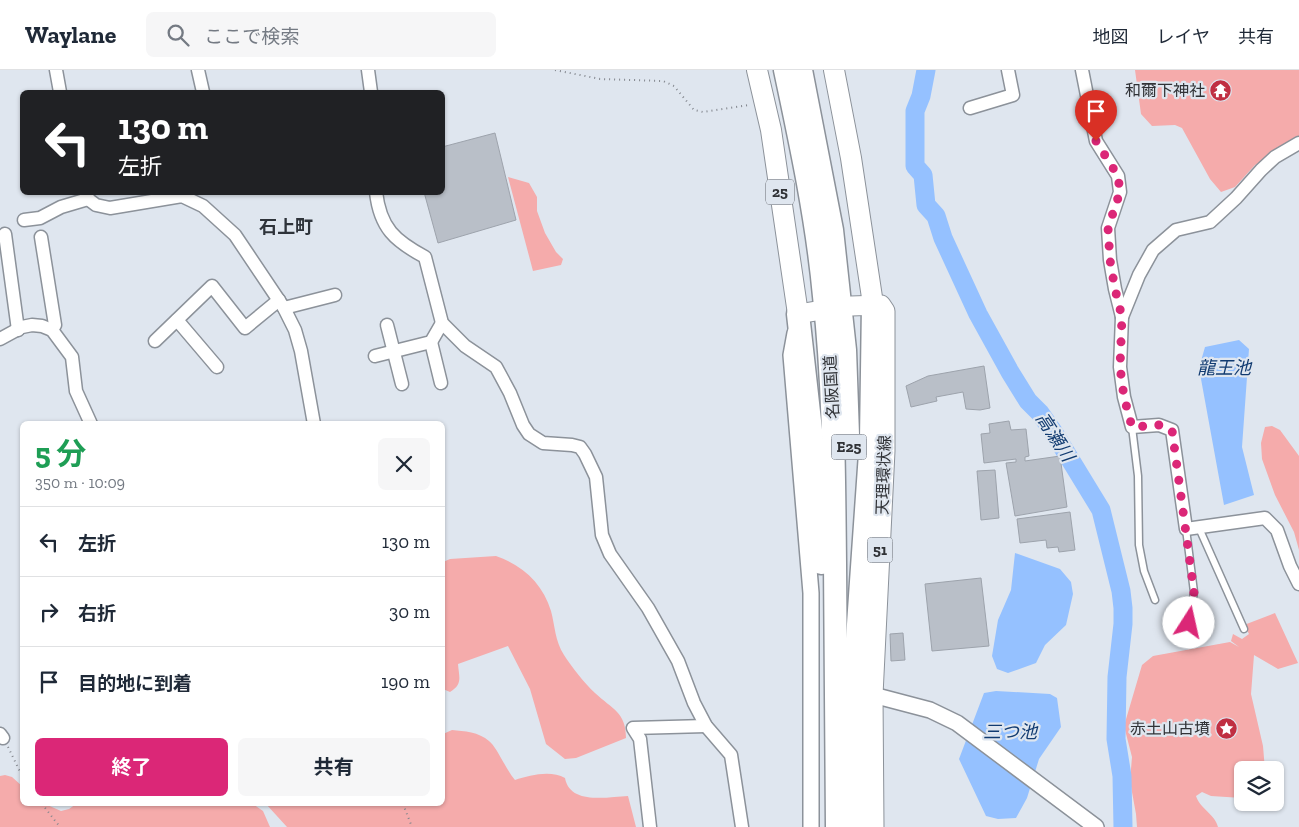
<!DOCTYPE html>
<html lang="ja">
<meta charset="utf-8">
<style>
body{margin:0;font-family:"Zilla Slab","Noto Sans JP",serif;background:#f6f6f7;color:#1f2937;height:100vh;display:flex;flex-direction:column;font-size:19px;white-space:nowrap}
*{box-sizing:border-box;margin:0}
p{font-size:16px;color:#747a83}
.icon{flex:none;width:28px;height:28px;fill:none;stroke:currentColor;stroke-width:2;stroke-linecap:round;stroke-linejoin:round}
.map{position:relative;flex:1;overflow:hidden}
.details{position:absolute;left:20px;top:351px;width:425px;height:385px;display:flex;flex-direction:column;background:#fff;border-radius:8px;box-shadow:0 1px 4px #0004}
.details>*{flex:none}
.hud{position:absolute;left:20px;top:20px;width:425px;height:105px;border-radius:8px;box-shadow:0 1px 4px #0004;background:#202124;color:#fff;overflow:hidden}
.tools{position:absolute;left:1234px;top:691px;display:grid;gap:10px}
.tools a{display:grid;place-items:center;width:50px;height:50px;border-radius:8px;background:#fff;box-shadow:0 1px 4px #0004;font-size:25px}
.pin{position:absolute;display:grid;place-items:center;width:42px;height:42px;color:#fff;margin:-51px -21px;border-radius:50% 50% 50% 0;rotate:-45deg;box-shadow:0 0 5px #0007}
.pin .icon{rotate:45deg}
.me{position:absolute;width:55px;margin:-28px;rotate:10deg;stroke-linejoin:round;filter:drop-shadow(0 0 4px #0008)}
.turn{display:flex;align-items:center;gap:18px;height:105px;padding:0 15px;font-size:22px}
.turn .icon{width:65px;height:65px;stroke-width:2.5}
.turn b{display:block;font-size:35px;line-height:42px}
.round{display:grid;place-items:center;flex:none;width:52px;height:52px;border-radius:8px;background:#f6f6f7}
.overview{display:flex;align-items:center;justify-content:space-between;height:85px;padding:0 15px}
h1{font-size:30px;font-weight:700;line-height:38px;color:#1e9e55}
.primary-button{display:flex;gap:10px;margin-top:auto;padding:10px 15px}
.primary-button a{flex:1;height:58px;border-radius:8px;background:#db2777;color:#fff;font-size:20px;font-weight:700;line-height:58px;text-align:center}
.primary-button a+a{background:#f6f6f7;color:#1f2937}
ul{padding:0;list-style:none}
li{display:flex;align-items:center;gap:15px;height:70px;padding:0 15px;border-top:1px solid #e0e1e3}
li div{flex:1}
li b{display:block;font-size:19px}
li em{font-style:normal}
header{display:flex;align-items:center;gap:30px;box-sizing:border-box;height:70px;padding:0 25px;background:#fff;border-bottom:1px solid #e0e1e3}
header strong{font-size:24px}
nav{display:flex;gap:28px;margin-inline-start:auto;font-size:18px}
.search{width:350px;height:45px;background:#f6f6f7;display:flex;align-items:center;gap:12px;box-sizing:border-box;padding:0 18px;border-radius:8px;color:#747a83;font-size:19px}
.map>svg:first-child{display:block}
</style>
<header>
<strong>Waylane</strong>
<div class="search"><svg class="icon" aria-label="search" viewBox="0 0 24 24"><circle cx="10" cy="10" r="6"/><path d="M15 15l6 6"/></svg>ここで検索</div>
<nav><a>地図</a><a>レイヤ</a><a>共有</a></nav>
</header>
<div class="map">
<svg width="1299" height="757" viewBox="0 0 1299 757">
<rect width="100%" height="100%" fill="#dfe6ef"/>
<g fill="#f5abab">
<path d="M1135,0H1299V70L1255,95L1235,117L1221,122L1210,109L1182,58L1175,55L1152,56L1141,44Z"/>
<path d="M508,107L529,113L537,127V141L545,163L556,182L563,189L561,195L533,201Z"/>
<path d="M1272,356L1280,360L1299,386V480L1294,462L1275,425L1262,389L1261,373L1265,357Z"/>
<path d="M496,486C523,495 543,514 551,541C555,556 555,571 564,585C571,596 585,614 595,623C612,639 626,642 626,668L576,688L565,689L546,674L530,619L508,576L458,594C459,607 463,614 450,622L443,619V492L450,489Z"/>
<path d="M1275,543L1298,593L1278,599L1254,585L1251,624L1263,676L1265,700H1242V728L1211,726L1202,722L1196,726C1200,739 1215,744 1218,757H1137L1136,744L1130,711L1132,687L1124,656L1142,595L1153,586L1230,572L1239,577L1231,571L1233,564L1242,569L1249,564L1244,555Z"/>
<path d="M452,660C464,661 479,662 489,671C497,677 506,700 515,710C530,705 551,700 565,708C570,735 607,727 628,726L636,757H287L266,734H442L443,664Z"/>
<path d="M5,705L12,707L22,716V734H45L61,741L69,739L76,734H253L263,741L270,757H0V706Z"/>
</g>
<g fill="#95c1ff">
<path d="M1239,270L1249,279L1242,377L1254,425L1224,435L1199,298L1205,277Z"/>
<path d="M1015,483L1060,499L1071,512L1073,524L1066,555L1045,575L1036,593L1008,603L997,599L992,586L998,550L1011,520Z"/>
<path d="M996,621L1050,624L1057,628L1061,657L1039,689L1027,728L1016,748L998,749L986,746L959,689L984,623Z"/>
</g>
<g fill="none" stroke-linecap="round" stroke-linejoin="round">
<path stroke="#95c1ff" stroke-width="19" d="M926,0L921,26L915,41V96L923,105L926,135L936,146L943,168L978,244L1010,302L1028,331L1040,343L1054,363L1101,440L1121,521L1123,538V554L1117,607L1116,669L1122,706L1123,757"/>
</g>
<g fill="#b9bfc8" stroke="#9da3ac">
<path d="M495,63L516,150L438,173L424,122H442V77Z"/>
<path d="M984,296L990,338L980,340L966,339L963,322L936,327L937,331L911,337L906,316L928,306Z"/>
<path d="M1009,351L1011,360L1026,359L1029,386L1025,387V391L1060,386L1067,437L1015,446L1006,393L1016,392V389L984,393L981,364L990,363L989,354Z"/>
<path d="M995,400L999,448L981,450L977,401Z"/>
<path d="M1070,442L1075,480L1059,482L1058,477L1047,478L1046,470L1020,473L1017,449Z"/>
<path d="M981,508L989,576L932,581L925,514Z"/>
<path d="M903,563L905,590L891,591L890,564Z"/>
</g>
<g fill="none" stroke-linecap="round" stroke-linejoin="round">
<defs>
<g id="service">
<path d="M1132,357L1138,406L1139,475L1144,501L1155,530"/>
<path d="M1199,458L1244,559"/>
<path d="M1186,459L1194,522L1189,553"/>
</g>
<g id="minor">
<path d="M56,0L60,22"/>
<path d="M198,0L203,22"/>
<path d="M368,0L371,22"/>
<path d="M1082,0L1096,71L1118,106L1120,122L1108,158L1110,190L1115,219L1122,247L1120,297L1124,327L1132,357L1159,355L1172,360L1186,459L1265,448L1277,460L1290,496L1299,514"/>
<path d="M970,38L1013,25L1008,0"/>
<path d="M87,122L88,129L96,135L110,138L182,126L203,136L235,165L284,238L295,260L301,281L314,354"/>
<path d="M376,122C380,158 395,171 425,187L442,253L465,276L496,297L510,323L523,355L529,364L543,373L572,375L580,377L585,384L596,407L602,465L610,484L648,538L678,591L694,633L706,656L731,685L742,757"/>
<path d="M24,150L40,148L61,137L88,129"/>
<path d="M5,164L18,260"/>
<path d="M41,167L55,255L52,260"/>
<path d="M284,238L335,225"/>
<path d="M1122,247L1139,205L1153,180L1176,160L1210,152L1236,128L1261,100L1275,87L1299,73"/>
<path d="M177,250L217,297"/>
<path d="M387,255L402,314"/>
<path d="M0,269L22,257L32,255L42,256L52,260L72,287L76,321L91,354"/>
<path d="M155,271L212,216L245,258L279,230"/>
<path d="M431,272L441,313"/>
<path d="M375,286L431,272L442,253"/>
<path d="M0,664L3,668"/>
<path d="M650,757L640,669L633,658L706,656"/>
</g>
<g id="tertiary">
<path d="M795,263L791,285L811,523V757"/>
<path d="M873,625L930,640L957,653L1096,757"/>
</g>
<g id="primary">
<path d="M851,236L881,235L885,241V381L873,625L874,757"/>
<path d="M798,244L816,241"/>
</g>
<g id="trunk">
<path d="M757,0L771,60L798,244"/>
<path d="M834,0L851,88L873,234"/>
</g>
<g id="motorway">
<path d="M785,0C801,75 817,150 824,226C834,315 834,404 835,493C836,581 837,669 837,757"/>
<path d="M801,0L832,160L845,280L848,365"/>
<path d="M798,244L813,378L821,493"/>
<path d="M857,757V569L871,369L873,234"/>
</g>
</defs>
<use href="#service" stroke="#8c929a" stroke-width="9"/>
<use href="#minor" stroke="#8c929a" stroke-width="15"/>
<use href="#tertiary" stroke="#8c929a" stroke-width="18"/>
<use href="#primary" stroke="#8c929a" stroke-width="21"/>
<use href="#trunk" stroke="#8c929a" stroke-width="22"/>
<use href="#motorway" stroke="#8c929a" stroke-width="25"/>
<g stroke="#82868d" stroke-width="2" stroke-dasharray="1 4" stroke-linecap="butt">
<path d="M555,0L600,9L663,11L674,16L694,40L703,42L749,35"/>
<path d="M8,677L22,706"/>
<path d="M42,734L60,757"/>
<path d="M403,734L412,757"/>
</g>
<use href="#service" stroke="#fff" stroke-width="6"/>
<use href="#minor" stroke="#fff" stroke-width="12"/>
<use href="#tertiary" stroke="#fff" stroke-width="15"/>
<use href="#primary" stroke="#fff" stroke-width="19"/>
<use href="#trunk" stroke="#fff" stroke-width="20"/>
<use href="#motorway" stroke="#fff" stroke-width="22"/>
</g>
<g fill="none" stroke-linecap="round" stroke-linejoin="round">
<path stroke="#db2777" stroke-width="9" stroke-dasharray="0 16.2" d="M1096,71L1118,106L1120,122L1108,158L1110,190L1115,219L1122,247L1120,297L1124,327L1132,357L1159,355L1172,360L1194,522L1189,553"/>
</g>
<defs>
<symbol id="temple-disc" viewBox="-11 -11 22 22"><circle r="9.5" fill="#c02f42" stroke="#dfe6ef"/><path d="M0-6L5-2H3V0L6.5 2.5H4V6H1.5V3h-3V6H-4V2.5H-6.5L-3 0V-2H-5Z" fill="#fff"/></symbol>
<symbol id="sight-disc" viewBox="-11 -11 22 22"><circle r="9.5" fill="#c02f42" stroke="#dfe6ef"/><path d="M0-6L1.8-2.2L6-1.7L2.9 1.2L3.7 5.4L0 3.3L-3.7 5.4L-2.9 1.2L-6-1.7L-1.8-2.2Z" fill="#fff"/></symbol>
</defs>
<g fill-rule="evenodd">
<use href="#temple-disc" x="1208" y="8" width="25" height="25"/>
<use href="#sight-disc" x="1214" y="646" width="25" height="25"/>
</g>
<g text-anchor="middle" stroke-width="4.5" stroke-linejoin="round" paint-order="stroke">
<g fill="#dfe6ef" stroke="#64686e" stroke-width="1">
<rect x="766" y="109.5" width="28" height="25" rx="4"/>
<rect x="831.5" y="364.5" width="35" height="25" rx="4"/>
<rect x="867.5" y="467.5" width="25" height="25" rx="4"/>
</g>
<g font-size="15" font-weight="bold" fill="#303236">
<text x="780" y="127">25</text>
<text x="849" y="382">E25</text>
<text x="880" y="485">51</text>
</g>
<g font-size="16" fill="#303236" stroke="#dfe6ef" text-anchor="end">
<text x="1205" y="26">和爾下神社</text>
<text x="1210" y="664">赤土山古墳</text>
</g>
<g font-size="16" fill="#303236" stroke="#dfe6ef">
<text transform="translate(831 317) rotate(-93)" y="6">名阪国道</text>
<text transform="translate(883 405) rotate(-88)" y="6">天理環状線</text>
</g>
<g font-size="18" font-weight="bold" fill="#2e333a" stroke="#dfe6ef">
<text x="286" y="163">石上町</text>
</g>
<g font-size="18" font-style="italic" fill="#113b71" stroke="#dfe6ef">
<text x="1224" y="304">龍王池</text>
<text transform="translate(1055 367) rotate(57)" y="6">高瀬川</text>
<text x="1010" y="668">三つ池</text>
</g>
</g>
</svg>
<div class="tools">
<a><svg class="icon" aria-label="layers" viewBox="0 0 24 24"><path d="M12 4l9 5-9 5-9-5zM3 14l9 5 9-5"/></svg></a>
</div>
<div class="pin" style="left:1096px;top:71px;background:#d93025"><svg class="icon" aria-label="arrive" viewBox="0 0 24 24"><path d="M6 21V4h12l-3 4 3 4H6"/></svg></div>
<svg class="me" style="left:1189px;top:553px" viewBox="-20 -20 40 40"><circle r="19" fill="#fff"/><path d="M0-13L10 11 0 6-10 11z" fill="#db2777"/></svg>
<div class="hud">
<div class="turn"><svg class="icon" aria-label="left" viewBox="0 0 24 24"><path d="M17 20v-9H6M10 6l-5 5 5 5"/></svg><div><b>130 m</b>左折</div></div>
</div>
<section class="details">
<div class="overview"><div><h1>5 分</h1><p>350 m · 10:09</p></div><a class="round"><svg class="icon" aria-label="close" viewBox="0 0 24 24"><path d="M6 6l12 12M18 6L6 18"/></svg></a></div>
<ul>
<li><svg class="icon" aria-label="left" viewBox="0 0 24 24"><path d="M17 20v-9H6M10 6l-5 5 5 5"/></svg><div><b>左折</b></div><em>130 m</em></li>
<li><svg class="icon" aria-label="right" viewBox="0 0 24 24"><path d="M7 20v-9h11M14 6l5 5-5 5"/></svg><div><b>右折</b></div><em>30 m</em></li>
<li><svg class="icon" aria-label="arrive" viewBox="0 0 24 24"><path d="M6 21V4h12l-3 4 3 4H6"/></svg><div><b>目的地に到着</b></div><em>190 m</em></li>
</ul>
<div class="primary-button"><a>終了</a><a>共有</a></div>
</section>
</div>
